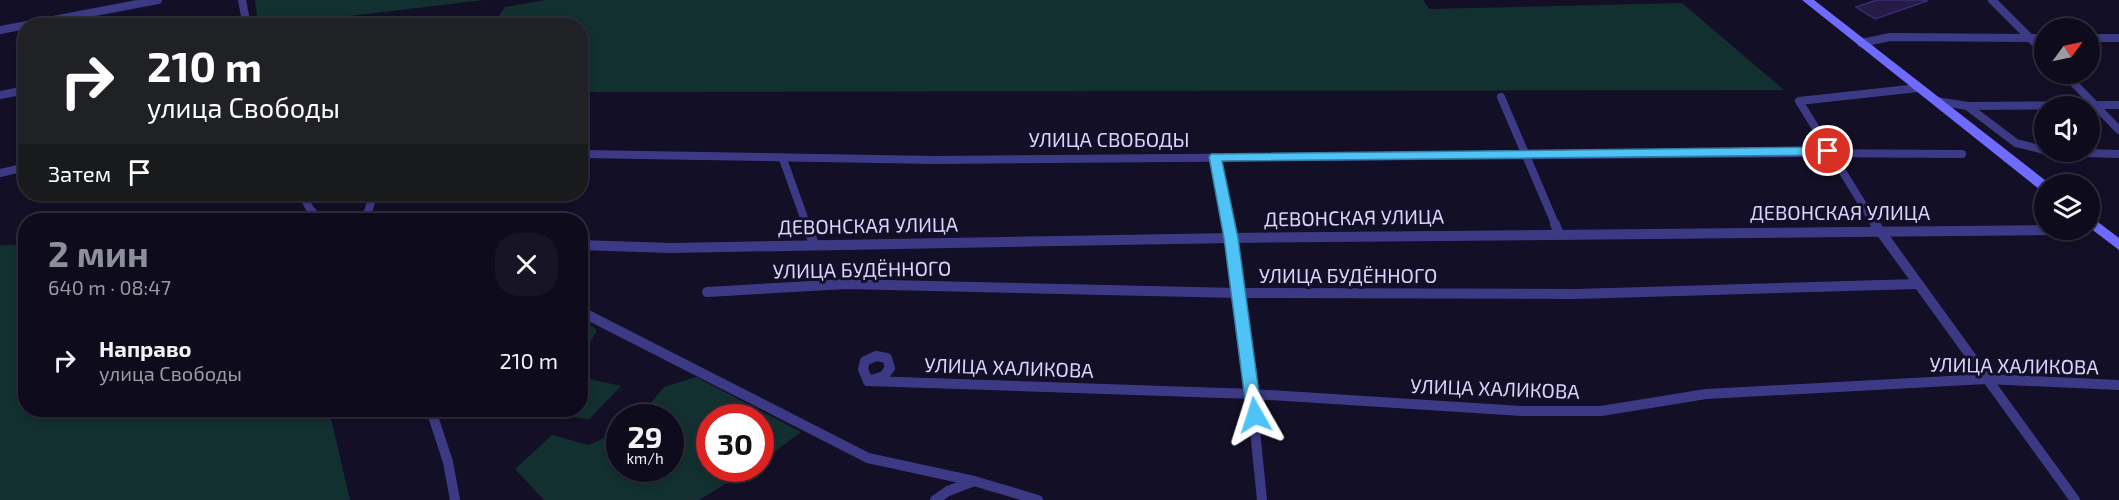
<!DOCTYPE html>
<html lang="ru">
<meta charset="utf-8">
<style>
body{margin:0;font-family:"Exo 2",sans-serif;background:#171425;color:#f1f3f6;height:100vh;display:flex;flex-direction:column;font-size:22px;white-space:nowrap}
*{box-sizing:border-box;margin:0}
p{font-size:20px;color:#9b9ba3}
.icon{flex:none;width:33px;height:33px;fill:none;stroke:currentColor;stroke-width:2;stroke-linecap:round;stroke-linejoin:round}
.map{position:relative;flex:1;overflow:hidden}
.sheet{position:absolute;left:18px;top:213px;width:570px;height:204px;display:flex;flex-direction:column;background:#0e0b1c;border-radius:24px;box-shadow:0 3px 9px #0003,0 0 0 2px #2e2b3b}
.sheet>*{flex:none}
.banner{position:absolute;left:18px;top:18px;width:570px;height:183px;border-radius:24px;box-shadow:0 3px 9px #0003,0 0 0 2px #2e2b3b;background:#202124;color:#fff;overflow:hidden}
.needle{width:39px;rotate:57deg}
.controls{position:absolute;left:2034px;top:18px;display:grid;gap:12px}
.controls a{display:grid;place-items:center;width:66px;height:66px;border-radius:50%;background:#0e0b1c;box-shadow:0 3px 9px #0003,0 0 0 2px #2e2b3b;font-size:30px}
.speed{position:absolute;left:606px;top:404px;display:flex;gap:12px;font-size:30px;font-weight:700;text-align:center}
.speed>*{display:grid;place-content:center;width:78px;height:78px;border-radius:50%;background:#0e0b1c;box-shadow:0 3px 9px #0003,0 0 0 2px #2e2b3b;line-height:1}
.speed small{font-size:15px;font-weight:400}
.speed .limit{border:9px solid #d22;background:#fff;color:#111}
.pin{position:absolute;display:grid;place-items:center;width:51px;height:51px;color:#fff;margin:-26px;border:3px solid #fff;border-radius:50%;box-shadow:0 2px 6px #0007}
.me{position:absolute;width:66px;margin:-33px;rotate:354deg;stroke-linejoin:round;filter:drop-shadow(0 0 4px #0008)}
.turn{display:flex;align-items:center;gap:21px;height:126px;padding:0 30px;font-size:27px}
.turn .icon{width:78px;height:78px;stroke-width:2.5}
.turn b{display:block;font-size:42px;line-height:51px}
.then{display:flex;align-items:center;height:57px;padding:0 30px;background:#0003;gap:12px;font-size:22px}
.round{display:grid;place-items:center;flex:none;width:63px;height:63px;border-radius:24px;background:#171425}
.overview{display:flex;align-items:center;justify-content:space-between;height:102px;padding:0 30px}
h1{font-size:36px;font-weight:700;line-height:45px;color:#8c9099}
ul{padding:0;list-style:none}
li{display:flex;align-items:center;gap:18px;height:90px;padding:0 30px}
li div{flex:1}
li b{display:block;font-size:22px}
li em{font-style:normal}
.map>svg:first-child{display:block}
</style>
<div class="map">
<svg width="2119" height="500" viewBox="0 0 2119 500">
<rect width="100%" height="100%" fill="#130f26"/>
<g fill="#12302f">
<path d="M255,0H484L265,26L258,25Z"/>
<path d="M545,0H1423L1429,9L1682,3L1784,90L581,92L580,26L493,25L505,7Z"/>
<path d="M0,245H25L26,410H329L350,500H0Z"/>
<path d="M581,318L597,330L581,359Z"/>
<path d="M581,377L621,386L589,419L513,410H580Z"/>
<path d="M696,377L801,432L761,462L760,417H710V468H752L699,500H544L515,469L552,435L589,445L619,431L620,468H670V417H639L664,387Z"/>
</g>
<path fill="#241b47" stroke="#3b2d73" stroke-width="1.5" d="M1877,0H1926L1927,1L1875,19L1856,7Z"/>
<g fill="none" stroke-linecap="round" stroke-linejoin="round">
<g stroke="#3d3a85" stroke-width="8">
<path d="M242,0L247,26"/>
<path d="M1992,0L2044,52"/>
<path d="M0,30L158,0"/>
<path d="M2090,38H2119"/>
<path d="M1861,43L1890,37L2044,38"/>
<path d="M2065,74L2119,130"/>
<path d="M0,95L26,90"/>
<path d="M1501,97L1556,226"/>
<path d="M1937,101L1967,106L2119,105"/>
<path d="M1967,106L2016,143L2044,150"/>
<path d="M2053,152L2119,154"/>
<path d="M580,154L934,160L1798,153L1962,154"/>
<path d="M1215,157L1227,226"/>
<path d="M783,159L807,226"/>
<path d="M0,173L26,167"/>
<path d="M302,194L310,209L320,220"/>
<path d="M365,220L374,194"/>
<path d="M1876,226L1799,101L1918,88"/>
</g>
<g stroke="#3d3a85" stroke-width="10">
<path d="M807,224L814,245"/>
<path d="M1227,224L1249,371L1262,500"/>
<path d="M1555,224L1559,234"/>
<path d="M1875,224L2075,500"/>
<path d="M580,245L671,248L1231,238L2056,230"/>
<path d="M707,292L846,284L1239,293L1576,294L1917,284"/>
<path d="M580,311L868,458L974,481"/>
<path d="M876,356L887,358L890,368L884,376L868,381L863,369L865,361Z"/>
<path d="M868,381L1253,394L1522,411H1601L1706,394L1986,379L2119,385"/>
<path d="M431,410L448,462L455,500"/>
<path d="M935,500L948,491L974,481L1038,500"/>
</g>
<g fill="#6f6bff" fill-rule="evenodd">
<path d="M1802,0H1814L2050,184H2044V190L2039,189Z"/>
<path d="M2090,216L2119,238V250L2090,228Z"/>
</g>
</g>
<path fill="#4fc3f7" stroke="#337fa1" stroke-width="1.5" d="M1828,147L1834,151L1828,155L1222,161L1238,238L1262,415L1260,420L1255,422L1249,420L1247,415L1224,238L1209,157L1211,154Z"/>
<g text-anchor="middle" stroke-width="6" stroke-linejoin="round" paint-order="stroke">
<g font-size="20" fill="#d9d4ff" stroke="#130f26">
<text x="1109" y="147">УЛИЦА СВОБОДЫ</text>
<text x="1840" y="220">ДЕВОНСКАЯ УЛИЦА</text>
<text transform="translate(1354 218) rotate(-1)" y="7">ДЕВОНСКАЯ УЛИЦА</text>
<text transform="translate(868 226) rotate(-1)" y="7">ДЕВОНСКАЯ УЛИЦА</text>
<text transform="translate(862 270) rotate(-1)" y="7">УЛИЦА БУДЁННОГО</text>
<text x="1348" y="283">УЛИЦА БУДЁННОГО</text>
<text transform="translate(2014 366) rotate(1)" y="7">УЛИЦА ХАЛИКОВА</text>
<text transform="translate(1009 368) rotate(2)" y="7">УЛИЦА ХАЛИКОВА</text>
<text transform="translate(1495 389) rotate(2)" y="7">УЛИЦА ХАЛИКОВА</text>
</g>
</g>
</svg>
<div class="controls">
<a><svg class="needle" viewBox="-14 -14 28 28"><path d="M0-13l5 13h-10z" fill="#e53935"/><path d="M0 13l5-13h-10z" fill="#9b9ba3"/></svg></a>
<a><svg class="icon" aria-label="sound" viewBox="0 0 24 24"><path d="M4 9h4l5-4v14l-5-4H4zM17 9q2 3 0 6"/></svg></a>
<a><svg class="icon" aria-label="layers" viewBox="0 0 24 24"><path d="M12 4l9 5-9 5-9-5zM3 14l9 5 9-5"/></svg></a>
</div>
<div class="speed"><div>29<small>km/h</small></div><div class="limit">30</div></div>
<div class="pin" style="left:1828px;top:151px;background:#d93025"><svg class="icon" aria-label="arrive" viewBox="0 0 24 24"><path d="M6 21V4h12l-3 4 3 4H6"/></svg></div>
<svg class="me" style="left:1255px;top:415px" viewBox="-20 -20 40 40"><path d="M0-17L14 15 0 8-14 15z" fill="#4fc3f7" stroke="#fff" stroke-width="4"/></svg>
<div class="banner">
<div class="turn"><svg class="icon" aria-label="right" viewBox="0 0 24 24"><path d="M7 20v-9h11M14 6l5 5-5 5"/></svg><div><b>210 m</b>улица Свободы</div></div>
<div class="then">Затем<svg class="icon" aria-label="arrive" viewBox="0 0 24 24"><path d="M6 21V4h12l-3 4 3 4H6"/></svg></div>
</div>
<section class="sheet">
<div class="overview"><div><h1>2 мин</h1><p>640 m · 08:47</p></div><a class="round"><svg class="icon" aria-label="close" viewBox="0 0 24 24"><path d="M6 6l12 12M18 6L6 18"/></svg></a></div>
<ul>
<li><svg class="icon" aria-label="right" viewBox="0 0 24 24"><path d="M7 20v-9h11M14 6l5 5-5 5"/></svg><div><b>Направо</b><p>улица Свободы</p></div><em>210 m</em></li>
</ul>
</section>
</div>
